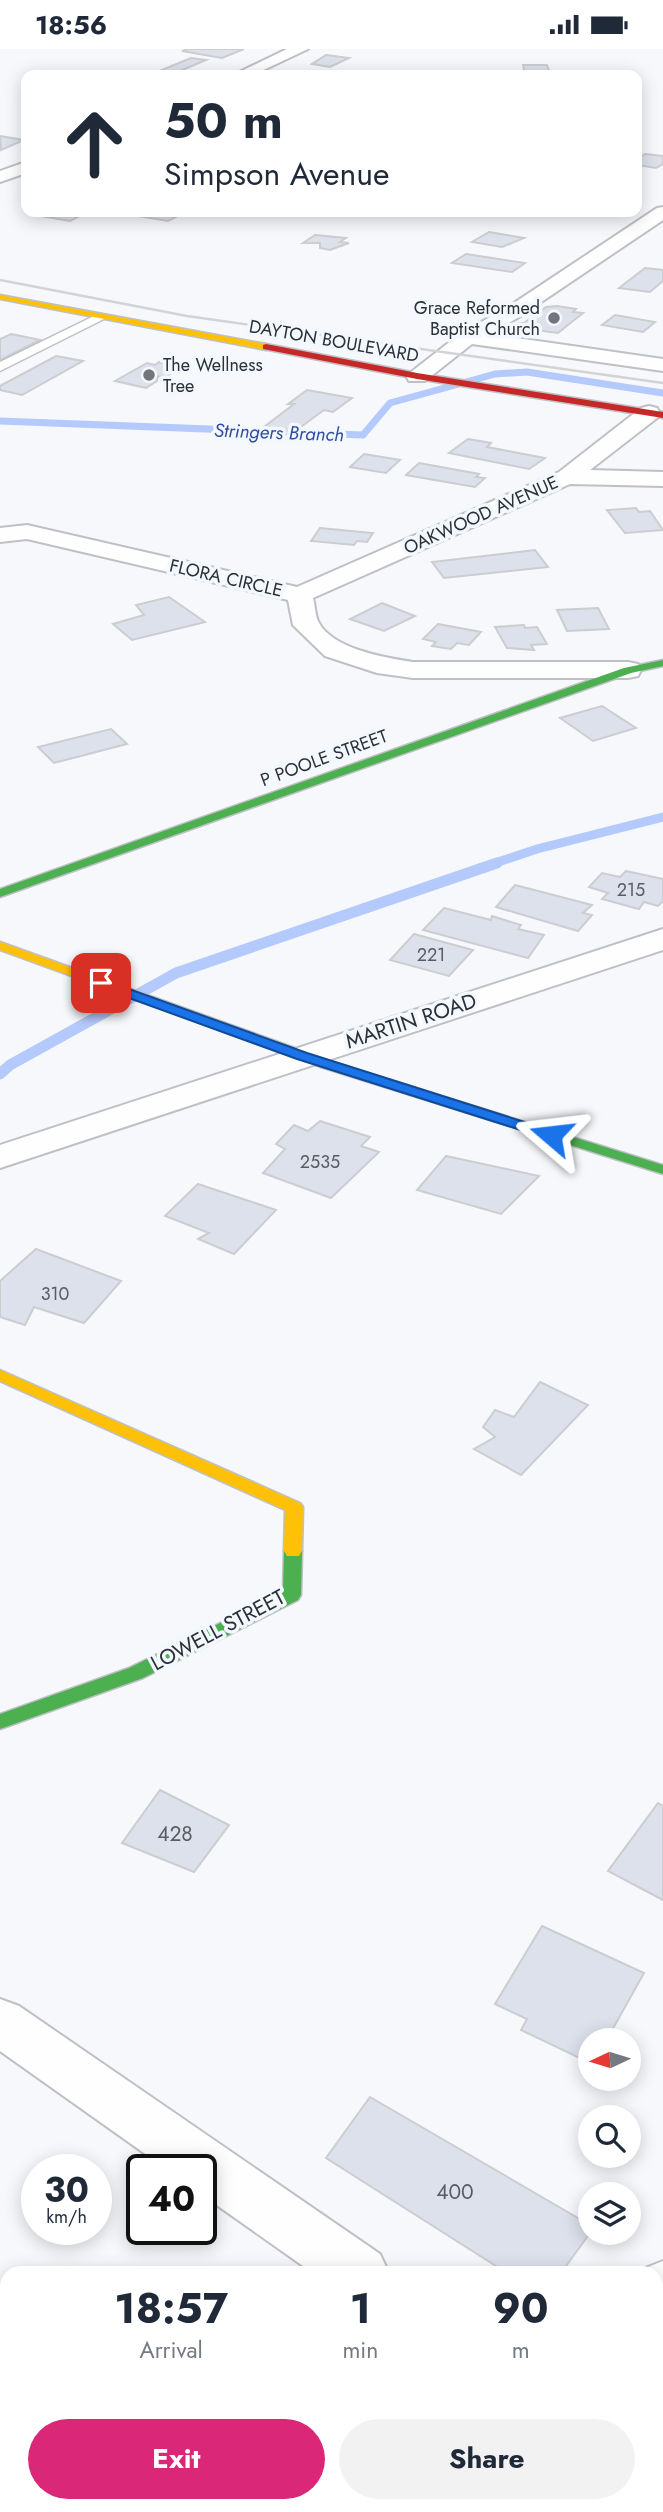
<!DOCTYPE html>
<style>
body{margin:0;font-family:Jost,sans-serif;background:#f2f2f3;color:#1f2937;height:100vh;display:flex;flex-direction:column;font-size:26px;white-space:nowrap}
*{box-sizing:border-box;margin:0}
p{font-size:23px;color:#747a83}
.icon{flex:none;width:38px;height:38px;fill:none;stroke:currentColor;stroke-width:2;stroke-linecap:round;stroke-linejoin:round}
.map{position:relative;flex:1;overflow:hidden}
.sheet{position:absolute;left:0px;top:2217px;width:663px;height:247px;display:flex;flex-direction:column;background:#fff;border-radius:21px 21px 0 0;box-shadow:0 4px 18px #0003}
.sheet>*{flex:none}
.guide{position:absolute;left:21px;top:21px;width:621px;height:147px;border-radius:14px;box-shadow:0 4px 18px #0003;background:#fff;color:#1f2937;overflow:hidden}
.needle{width:46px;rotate:266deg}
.tools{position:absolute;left:578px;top:1979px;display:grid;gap:14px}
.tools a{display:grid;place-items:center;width:63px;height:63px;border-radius:50%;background:#fff;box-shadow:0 4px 18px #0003;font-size:35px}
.speed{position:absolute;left:21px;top:2105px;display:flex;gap:14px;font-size:35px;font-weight:700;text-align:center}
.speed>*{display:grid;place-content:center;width:91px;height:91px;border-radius:50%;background:#fff;box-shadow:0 4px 18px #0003;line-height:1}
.speed small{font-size:18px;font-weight:400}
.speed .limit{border:4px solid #111;border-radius:10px;background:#fff;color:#111}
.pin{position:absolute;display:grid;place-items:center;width:60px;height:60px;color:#fff;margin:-30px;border-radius:14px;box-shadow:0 4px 10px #0006}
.me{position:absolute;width:77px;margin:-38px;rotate:287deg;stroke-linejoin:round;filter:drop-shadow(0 0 5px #0008)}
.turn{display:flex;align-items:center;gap:24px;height:147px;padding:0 28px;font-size:32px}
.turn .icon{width:91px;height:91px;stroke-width:2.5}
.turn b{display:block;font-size:49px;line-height:60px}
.eta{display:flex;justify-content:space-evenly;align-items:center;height:119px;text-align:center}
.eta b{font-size:42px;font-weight:700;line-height:49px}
.action{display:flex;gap:14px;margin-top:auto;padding:14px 28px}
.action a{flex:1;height:80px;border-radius:42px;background:#db2777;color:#fff;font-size:28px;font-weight:700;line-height:80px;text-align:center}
.action a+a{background:#f2f2f3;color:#1f2937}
.status{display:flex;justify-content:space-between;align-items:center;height:49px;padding:0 35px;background:#fff;direction:ltr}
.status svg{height:19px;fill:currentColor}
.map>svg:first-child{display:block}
</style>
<div class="status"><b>18:56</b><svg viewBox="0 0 49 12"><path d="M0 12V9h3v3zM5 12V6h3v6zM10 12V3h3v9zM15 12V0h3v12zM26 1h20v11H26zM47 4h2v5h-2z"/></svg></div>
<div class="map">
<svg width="663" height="2463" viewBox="0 0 663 2463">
<rect width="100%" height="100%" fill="#f6f8fb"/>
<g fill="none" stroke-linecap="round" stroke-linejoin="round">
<path stroke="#b4c9fc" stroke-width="7" d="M0,372L363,386L390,354L495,325L527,323L663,344"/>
<path stroke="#b4c9fc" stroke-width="9" d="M492,815L537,800L663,768"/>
<path stroke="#b4c9fc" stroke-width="11" d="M0,1025L10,1016L176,924L497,814"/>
</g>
<g fill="#dde1eb" stroke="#cbcdd1" stroke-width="2">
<path d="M188,0H244L222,9L182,2Z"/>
<path d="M326,6L349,9L330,18L312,15Z"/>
<path d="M191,9L206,11L173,25L157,23Z"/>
<path d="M523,16H547L550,25H525Z"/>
<path d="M0,87L24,91L1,101Z"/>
<path d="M645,105L663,107V115L656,119L637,116V110Z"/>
<path d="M50,163H87L70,172L41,167Z"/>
<path d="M146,163H185L168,172L138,167Z"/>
<path d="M489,183L524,189L502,198L472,193Z"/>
<path d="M315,186L346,189L340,193L349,194L330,201L320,199V194H303Z"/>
<path d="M466,205L525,214L512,223L452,214Z"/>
<path d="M645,219L663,221V232L650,243L619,239Z"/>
<path d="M557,257L576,260L573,263L583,264L558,284L513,278L519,274H524L546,258Z"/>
<path d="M615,266L655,273L643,283L602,276Z"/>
<path d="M11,285L40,291L0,311V290Z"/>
<path d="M56,307L83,312L22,346L0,341V337Z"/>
<path d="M159,313L180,318L166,328L158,327L157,332L146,339L115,332L147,314L155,316Z"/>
<path d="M307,341L352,349L333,363L324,361L294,383L264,378L294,355H288Z"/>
<path d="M468,390L491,394L487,398L545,409L529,420L449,404Z"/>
<path d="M364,405L400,411L386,424L350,418Z"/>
<path d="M419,414L479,425L476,428L485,429L475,438L406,426Z"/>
<path d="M636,459L639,463L650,462L663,481L625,484L607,461Z"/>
<path d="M320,479L373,484L367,493L357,492L354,496L311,492Z"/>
<path d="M535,501L548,518L444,529L432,513Z"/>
<path d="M169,548L205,573L132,591L113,575L144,566L136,556Z"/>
<path d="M382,554L415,567L384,582L350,570Z"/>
<path d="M598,559L609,580L567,582L557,561Z"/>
<path d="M438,575L481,583L469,596L457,594L451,600L432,597L436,593L423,590Z"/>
<path d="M524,576L525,579L537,578L547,595L531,596L534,601L507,599L495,578Z"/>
<path d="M602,657L636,679L593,692L560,669Z"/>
<path d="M111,680L127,695L54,714L38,698Z"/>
<path d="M626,822L663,830V852L658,857L644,853L639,860L602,850L608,844L589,838L602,824L620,828Z"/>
<path d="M515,836L592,856L583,864L592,866L578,882L496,858Z"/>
<path d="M444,859L491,871L492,867L521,876L518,880L544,886L528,909L423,881Z"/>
<path d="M414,885L473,901L449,927L390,911Z"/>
<path d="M320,1072L370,1088L361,1097L379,1103L331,1149L263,1124L285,1100L276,1095L294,1076L308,1082Z"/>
<path d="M446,1107L539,1127L501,1165L417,1141Z"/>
<path d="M198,1135L276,1161L234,1205L198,1190L209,1184L165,1167Z"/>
<path d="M36,1200L121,1232L84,1274L34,1258L25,1276L0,1268V1232Z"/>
<path d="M540,1333L588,1356L521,1426L474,1400L495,1388L483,1378L495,1361L514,1368Z"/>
<path d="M160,1741L229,1776L194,1823L122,1794Z"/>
<path d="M658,1754L663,1757V1851L608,1822Z"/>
<path d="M542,1877L644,1924L606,1992H590V2014L521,1981L527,1970L495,1955Z"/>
<path d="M370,2048L590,2176V2184L561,2224H507L326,2109Z"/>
<path d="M0,2290L7,2293V2363L0,2374Z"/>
<path d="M93,2457H142L136,2463H101Z"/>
<path d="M270,2457H364L375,2463H266Z"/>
</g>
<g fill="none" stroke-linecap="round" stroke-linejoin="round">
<defs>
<path id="lane" d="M96,266L106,269L0,322V313Z"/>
<g id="street">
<path d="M287,0H308L253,26H233Z"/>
<path d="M26,113V124L0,133V122Z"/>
<path d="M663,158V171L519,268L489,285L663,310V322L472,295L425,332H409L406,327L461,284L505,260L657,159Z"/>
<path d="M649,357L657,359L660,364L657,369L590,421L663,423V437L570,435L313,549C315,556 315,565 318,572C331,600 386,609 413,613H628L638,615L641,621L638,627L628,629H413L377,624L325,607L293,576L288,551L27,490L0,493V479L27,476L297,538L559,423L641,359Z"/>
<path d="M663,880V901L0,1119V1096Z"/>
<path d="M0,1950L19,1957L380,2205L389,2224H313L201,2145V2121H168L0,2002Z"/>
<path d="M663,2212V2278L656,2280V2224H640L643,2220Z"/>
<path d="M523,2457H585L582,2463H520Z"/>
</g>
<g id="fast">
<path d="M663,611V617L631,624L0,848V840L624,619Z"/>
<path d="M326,1011L663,1116V1125L321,1018L319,1015Z"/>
<path d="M293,1496L299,1497L302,1502L301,1546L298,1551L143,1629L0,1680V1665L129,1619L283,1543L284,1502L287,1497Z"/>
</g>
<g id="slow">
<path d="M0,246L266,295L270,298L266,301L0,250Z"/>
<path d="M0,893L331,1012L333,1015L331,1018H321L0,901Z"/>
<path d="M0,1321L300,1454L303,1458L302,1502L299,1507H287L284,1502L285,1461L0,1332Z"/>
</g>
<path id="jam" d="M266,295L417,324L663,363V369L417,330L263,300V296Z"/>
</defs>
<use href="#lane" stroke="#bec0c5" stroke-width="3"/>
<use href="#street" stroke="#bec0c5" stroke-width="4"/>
<use href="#fast" stroke="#bec0c5" stroke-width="3"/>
<use href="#slow" stroke="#bec0c5" stroke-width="3"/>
<use href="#jam" stroke="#bec0c5" stroke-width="3"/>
<use href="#lane" fill="#fefefe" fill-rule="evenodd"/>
<use href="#street" fill="#fefefe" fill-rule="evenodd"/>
<use href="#fast" fill="#4caf50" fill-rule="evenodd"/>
<use href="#slow" fill="#ffc107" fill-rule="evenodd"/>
<use href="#jam" fill="#c62828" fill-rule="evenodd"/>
<path stroke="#d2d3d5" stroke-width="2.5" d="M0,231L187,267L663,334"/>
</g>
<path fill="#1a73e8" stroke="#114b97" stroke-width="2" d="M101,930L307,1004L556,1083L558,1086L551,1090L546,1089L297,1010L96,937V931Z"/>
<g fill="#73757b" stroke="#f3f7fe" stroke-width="2.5">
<circle cx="554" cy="269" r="7"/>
<circle cx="149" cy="326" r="7"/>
</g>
<g text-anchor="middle" stroke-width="7" stroke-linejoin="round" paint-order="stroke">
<g font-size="18" fill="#2c2f36" stroke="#f3f7fe" text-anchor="end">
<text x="540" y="265">Grace Reformed<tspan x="540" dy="21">Baptist Church</tspan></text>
<text x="163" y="322" text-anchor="start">The Wellness<tspan x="163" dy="21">Tree</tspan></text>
</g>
<g font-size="18" fill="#2c2f36" stroke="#f3f7fe">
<text transform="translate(334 292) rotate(10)" y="6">DAYTON BOULEVARD</text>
<text transform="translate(481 466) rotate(-24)" y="6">OAKWOOD AVENUE</text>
<text transform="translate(226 529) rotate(13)" y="6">FLORA CIRCLE</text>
<text transform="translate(324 709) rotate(-20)" y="6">P POOLE STREET</text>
</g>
<g font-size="18" fill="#595c64">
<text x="631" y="847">215</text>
<text x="431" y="912">221</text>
<text x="320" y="1119">2535</text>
<text x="55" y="1251">310</text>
</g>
<g font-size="19" font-style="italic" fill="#2f4c9e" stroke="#f3f7fe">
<text transform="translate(279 383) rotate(2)" y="7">Stringers Branch</text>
</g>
<g font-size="21" fill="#2c2f36" stroke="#f3f7fe">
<text transform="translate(411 972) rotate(-18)" y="7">MARTIN ROAD</text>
<text transform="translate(218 1581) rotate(-28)" y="7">LOWELL STREET</text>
</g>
<g font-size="21" fill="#595c64">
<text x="175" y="1792">428</text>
<text x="455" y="2150">400</text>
</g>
</g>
</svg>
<div class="tools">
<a><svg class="needle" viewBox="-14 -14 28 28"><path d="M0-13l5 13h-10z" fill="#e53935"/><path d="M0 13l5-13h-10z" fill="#747a83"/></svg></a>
<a><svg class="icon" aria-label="search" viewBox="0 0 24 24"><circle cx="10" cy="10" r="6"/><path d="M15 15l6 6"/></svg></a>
<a><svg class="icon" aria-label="layers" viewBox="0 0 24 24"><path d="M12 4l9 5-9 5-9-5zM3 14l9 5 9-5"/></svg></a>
</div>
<div class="speed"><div>30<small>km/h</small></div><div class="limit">40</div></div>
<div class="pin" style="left:101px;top:934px;background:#d93025"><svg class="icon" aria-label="arrive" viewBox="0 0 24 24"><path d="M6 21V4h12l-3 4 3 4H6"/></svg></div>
<svg class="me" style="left:551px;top:1086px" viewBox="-20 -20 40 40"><path d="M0-17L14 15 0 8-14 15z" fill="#1a73e8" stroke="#fff" stroke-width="4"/></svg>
<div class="guide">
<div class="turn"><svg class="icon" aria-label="ahead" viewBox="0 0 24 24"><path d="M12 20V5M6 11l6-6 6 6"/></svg><div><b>50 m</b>Simpson Avenue</div></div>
</div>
<section class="sheet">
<div class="eta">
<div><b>18:57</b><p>Arrival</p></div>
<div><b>1</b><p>min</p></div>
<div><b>90</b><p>m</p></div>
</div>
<div class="action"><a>Exit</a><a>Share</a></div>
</section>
</div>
